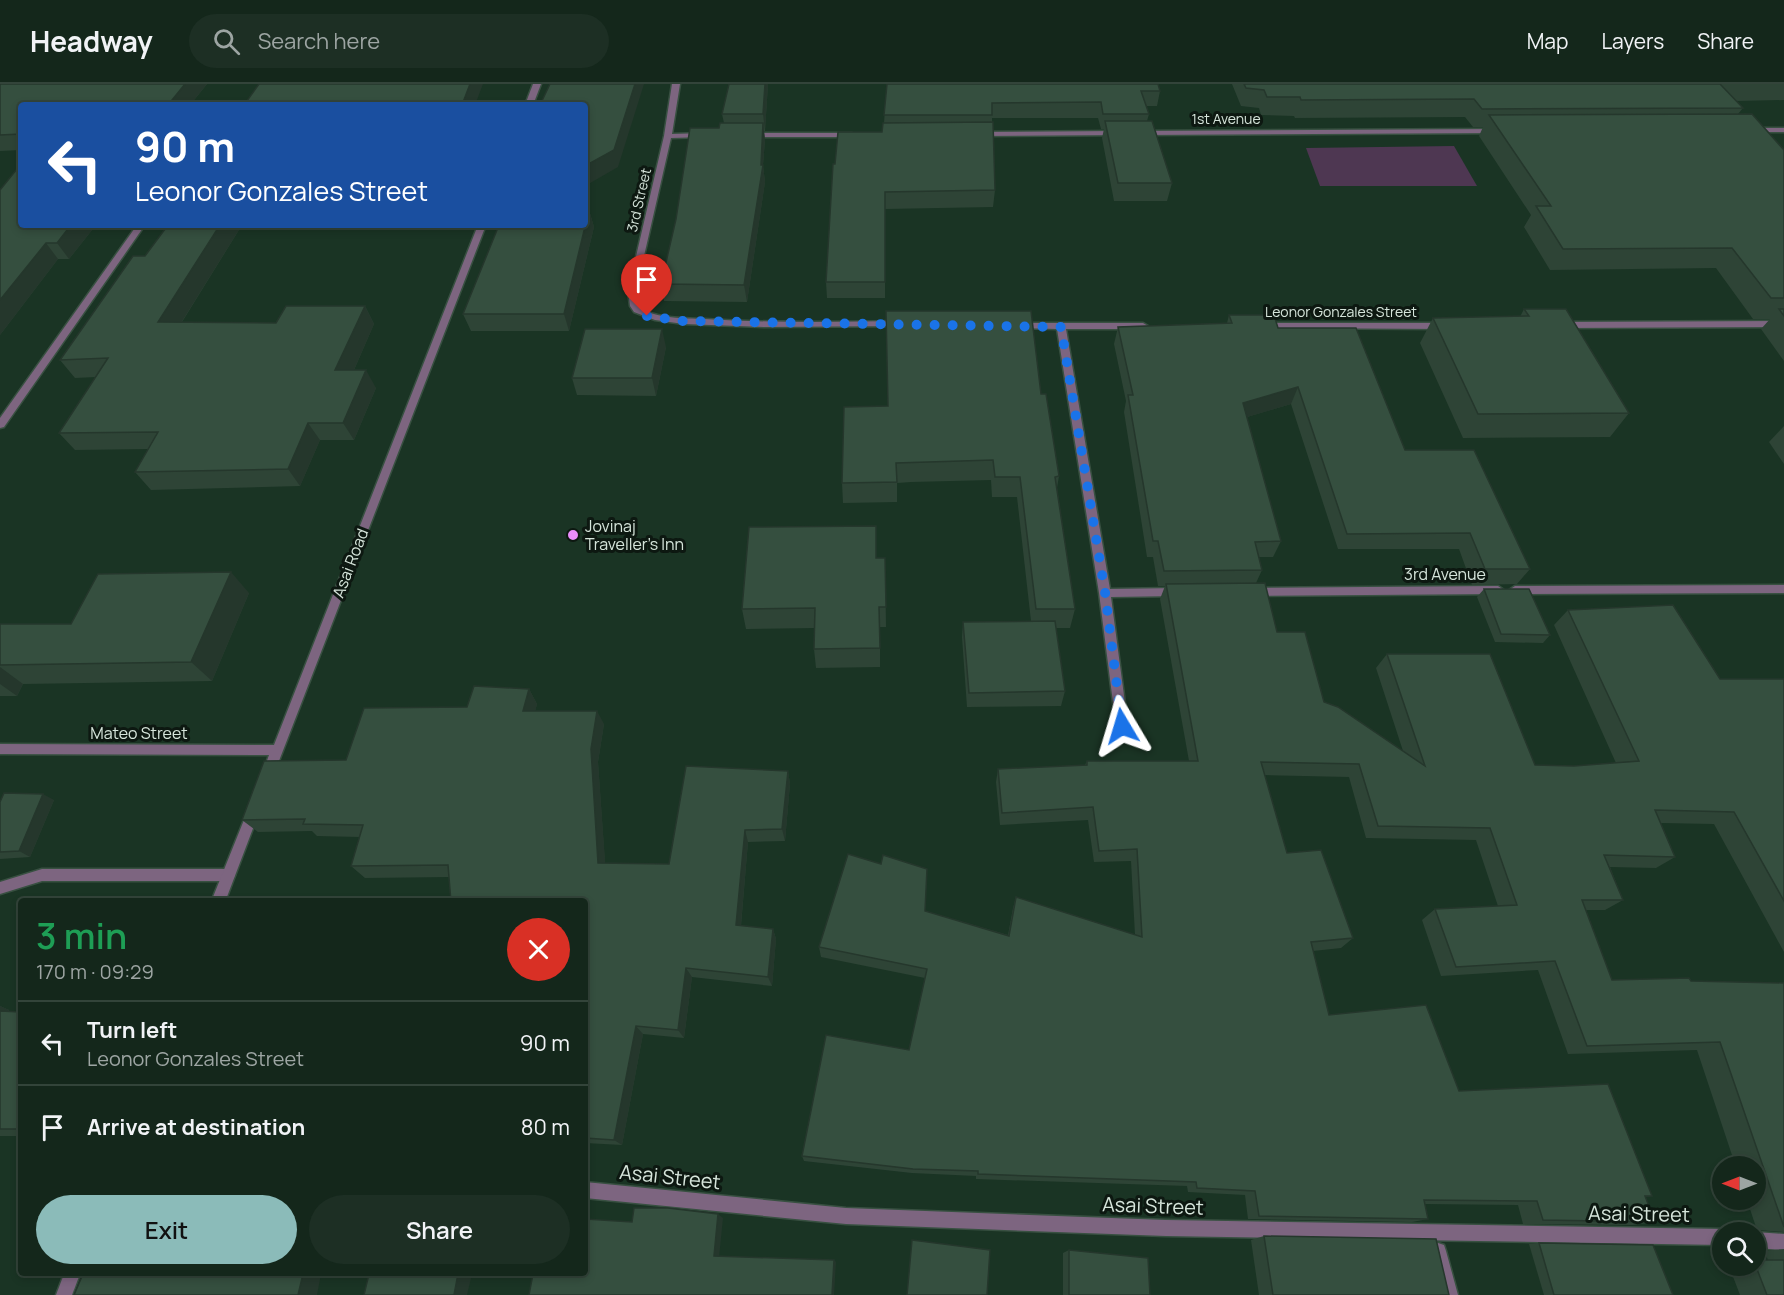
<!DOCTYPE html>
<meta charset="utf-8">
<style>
body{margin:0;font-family:Manrope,sans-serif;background:#1d2f24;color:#f1f3f6;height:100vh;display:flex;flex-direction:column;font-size:22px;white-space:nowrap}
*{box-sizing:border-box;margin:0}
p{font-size:20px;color:#9da5a3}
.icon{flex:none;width:33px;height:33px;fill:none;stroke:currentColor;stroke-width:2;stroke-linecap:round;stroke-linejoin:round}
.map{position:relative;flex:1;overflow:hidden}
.drawer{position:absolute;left:18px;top:814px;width:570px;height:378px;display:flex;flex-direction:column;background:#14271b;border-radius:6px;box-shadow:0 3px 9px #0003,0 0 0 2px #33443a}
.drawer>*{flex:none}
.top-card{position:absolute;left:18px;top:18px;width:570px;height:126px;border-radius:6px;box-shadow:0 3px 9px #0003,0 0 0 2px #33443a;background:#1a4fa0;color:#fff;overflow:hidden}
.needle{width:39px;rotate:270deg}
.tools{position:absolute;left:1712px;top:1072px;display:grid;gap:12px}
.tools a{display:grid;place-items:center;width:54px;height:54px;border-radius:50%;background:#14271b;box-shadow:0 3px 9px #0003,0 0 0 2px #33443a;font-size:30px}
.pin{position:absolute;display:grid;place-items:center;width:51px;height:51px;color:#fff;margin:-62px -26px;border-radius:50% 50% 50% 0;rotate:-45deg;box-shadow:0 0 6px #0007}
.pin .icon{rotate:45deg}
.me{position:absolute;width:66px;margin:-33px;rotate:353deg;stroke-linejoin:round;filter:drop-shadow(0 0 4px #0008)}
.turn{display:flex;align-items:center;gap:21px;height:126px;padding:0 18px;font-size:27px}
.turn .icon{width:78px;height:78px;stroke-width:2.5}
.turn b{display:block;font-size:42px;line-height:51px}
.round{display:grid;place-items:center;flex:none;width:63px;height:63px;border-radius:32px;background:#1d2f24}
.overview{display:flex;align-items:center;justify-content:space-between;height:102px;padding:0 18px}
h1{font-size:36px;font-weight:600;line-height:45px;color:#1e9e55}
.button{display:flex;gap:12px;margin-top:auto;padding:12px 18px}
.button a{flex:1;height:69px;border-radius:36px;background:#8bbbb9;color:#111;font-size:24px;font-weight:600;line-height:69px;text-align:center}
.button a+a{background:#1d2f24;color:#f1f3f6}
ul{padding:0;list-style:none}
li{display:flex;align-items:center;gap:18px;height:84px;padding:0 18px;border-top:2px solid #33443a}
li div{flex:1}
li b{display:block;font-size:22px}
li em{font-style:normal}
header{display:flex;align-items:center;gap:36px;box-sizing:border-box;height:84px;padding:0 30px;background:#14271b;border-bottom:2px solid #33443a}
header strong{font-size:28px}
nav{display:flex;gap:33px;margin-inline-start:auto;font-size:21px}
.search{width:420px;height:54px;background:#1d2f24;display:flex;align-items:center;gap:15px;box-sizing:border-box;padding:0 21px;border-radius:33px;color:#9da5a3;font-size:22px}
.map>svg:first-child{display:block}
</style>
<header>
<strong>Headway</strong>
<div class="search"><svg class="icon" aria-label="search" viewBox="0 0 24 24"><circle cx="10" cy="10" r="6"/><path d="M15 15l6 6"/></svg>Search here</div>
<nav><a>Map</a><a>Layers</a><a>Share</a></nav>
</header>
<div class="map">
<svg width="1784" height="1211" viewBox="0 0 1784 1211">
<rect width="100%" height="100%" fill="#1a3424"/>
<path fill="#4e3752" d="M1454,62L1477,102H1320L1306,64Z"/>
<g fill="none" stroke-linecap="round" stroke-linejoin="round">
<defs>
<path id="service" d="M42,785H228L233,787L235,791L233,795L228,797H42L0,810V798Z"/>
<g id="minor">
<path d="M533,0H541L533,21H525Z"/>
<path d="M672,0H680L672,50L705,49L709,51L705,53L671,54L636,207L640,224C658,235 684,234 704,235C770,239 837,238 903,237L906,238V242L764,243L684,240L655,236L634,228L630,222L628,207L664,52Z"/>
<rect x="1749" y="44" width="35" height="4"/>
<path d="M1497,45L1501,47L1500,49L1140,51L1136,49L1140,47Z"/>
<path d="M1119,47H1122V51L978,52L974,50L978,48Z"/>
<path d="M747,49H852L856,51L852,53H750L746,51Z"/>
<path d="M137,141H145L4,343L0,344V334Z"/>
<path d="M478,141H486L272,695L268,697L264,695L262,691L269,671L0,670V660L274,661Z"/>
<path d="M1784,237V243L1562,244L1557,241L1562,238Z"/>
<path d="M1019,239H1143L1148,242L1143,245H1066L1110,505L1177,504L1183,508L1177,512L1111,513L1128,642L1126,646L1122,647L1118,646L1116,642L1099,509L1057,245L1016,244V240Z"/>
<path d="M1262,239H1446L1451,242L1446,245L1259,244V240Z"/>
<path d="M1784,501V509L1515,510L1509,506L1515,502Z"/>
<path d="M1498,502L1504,506L1498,510L1251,512L1245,508L1251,504Z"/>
<path d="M254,720L259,722L260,726L225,818H211L248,726L249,722Z"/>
<path d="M585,1098L846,1124L1166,1136L1722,1145L1729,1149H1722V1161L1166,1152L846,1140L585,1114Z"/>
<path d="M1755,1148L1784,1150V1166L1755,1164V1149H1752Z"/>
<path d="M1438,1159L1444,1161L1446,1167L1458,1211H1442L1430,1167L1432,1161Z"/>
<path d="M64,1190H80L72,1211H56Z"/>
</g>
</defs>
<use href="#service" stroke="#385041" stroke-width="3"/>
<use href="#minor" stroke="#385041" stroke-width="3"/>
<use href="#service" fill="#7d6580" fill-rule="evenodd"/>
<use href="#minor" fill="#7d6580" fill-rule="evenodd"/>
</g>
<g fill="#2e4436">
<path d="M0,0H207L190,21H21V66L0,67Z"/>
<path d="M729,0H768L765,47H764L765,56L763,81L765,98L747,218L664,217L661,200L724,39L722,30Z"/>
<path d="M887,0L1160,7L1157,22H1146L1149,30L1147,37L1172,99L1167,117H1114L1102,54L1104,45H1101L1098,34H992L995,106L993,123L885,125V214H827L826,198L835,80L882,48L884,39Z"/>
<path d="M1232,0H1784V16L1736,17L1743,24L1738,30L1784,66V277L1761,245L1770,235H1753L1716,184L1550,186L1524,143L1531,131L1479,52L1483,43H1473L1465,33L1295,34L1294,32L1261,31L1259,24L1241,22Z"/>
<path d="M21,80L96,141L69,175H58L0,251Z"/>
<path d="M589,126L594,143L569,247H471L463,230L497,147L495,141H585Z"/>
<path d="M242,141L182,238L276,239L365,222L374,240L354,286L376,304L354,356H320L300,402L151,406L135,388L148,365L75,366L59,349L96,293L75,294L60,276L145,172Z"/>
<path d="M1524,225L1629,329L1610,353L1463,354L1420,259L1433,234L1520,233Z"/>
<path d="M1229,231L1278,244L1530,485L1517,500L1472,501L1459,465H1338L1291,320L1247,333L1281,457L1273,473H1259L1262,486L1256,499L1277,548L1324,618L1403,667L1376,584L1387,570L1535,681L1574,682L1616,679L1554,541L1568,526L1720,595H1784V868L1714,740L1661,739L1675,773L1656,784L1610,783L1623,816L1605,826H1586L1612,896L1784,899V1148L1757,1146L1747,1116H1755V1083H1736L1697,966L1568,970L1538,886L1441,892L1422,836L1435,825L1498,822L1476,756L1366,754L1349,693L1264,691L1287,769L1353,854L1341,864L1313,867L1329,931L1459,1007L1652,1112L1645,1113L1655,1138L1633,1141L1523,1140L1518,1121L1425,1120L1428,1135L1412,1138L1248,1135L1245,1111L1188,1108L1187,1102L976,1095V1092L912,1089L804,1077L802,1072L909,966L925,894L821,873L819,863L925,827L1008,851L1013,824L1016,813L1135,851L1131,777L1094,778L1088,736L1000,741L996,698L998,685L1085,681L1087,677H1189L1160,515L1165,502H1158L1153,473H1147L1124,328L1126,317L1114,260L1118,243L1227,239Z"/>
<path d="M666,263L656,312L577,311L572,294Z"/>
<path d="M1041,310L1059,392L1057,404L1075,525L1070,544H1056L1065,607L1061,622L967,623L962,553L963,538L1031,537L1017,413H992L991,396L911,398L897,399V418L843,419L842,399L887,322Z"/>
<path d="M1784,342V380L1769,358Z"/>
<path d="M876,474H885L886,543H880V583L816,584L814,565L815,544L746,545L742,525Z"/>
<path d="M1484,505L1550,551L1543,559L1495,558L1477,513Z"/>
<path d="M249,509L212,597L23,600L17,612H0V540H71Z"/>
<path d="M529,605L537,620L535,627L604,640L598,678L605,779L669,780L788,687L790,700L785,757L748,758L741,842L773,845L776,855L772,902L692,893L684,954L643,950L622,1061L585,1059V818L449,793L365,794L351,782L360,753L317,752L312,747L258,748L242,736L346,676L467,623Z"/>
<path d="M54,716L30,773L0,775V718Z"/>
<path d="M0,922L9,926V927L21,928V1052H0Z"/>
<path d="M1264,1152L1449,1211H1259L1251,1156Z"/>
<path d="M1539,1159L1673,1211H1544L1529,1160Z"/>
<path d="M1784,1165V1211H1740L1729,1182H1755V1176H1768L1764,1167Z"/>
<path d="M1069,1166L1150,1211H1063V1169Z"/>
</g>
<g fill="#25372c">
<path d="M185,0H207L190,21H168Z"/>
<path d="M470,0H483L475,21H462Z"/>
<path d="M635,0H644L618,83L585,102V82Z"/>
<path d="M765,0H768L765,47L763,30Z"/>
<path d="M763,39L765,56L763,81L765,98L747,218L744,201L761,81Z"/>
<path d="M589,126L594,143L569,247L564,230Z"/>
<path d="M71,141H96L69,175L57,159Z"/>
<path d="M220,141H242L171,255L158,238Z"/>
<path d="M46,159L58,175L0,251V216Z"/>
<path d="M365,222L374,240L346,304L335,286Z"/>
<path d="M662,245L666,263L656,312L652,294Z"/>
<path d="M366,286L376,304L354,356L343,339Z"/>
<path d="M1298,303L1291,320L1237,336L1243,319Z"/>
<path d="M308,339L320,356L300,402L288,385Z"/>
<path d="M231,488L249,509L212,597L191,578Z"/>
<path d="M0,583L23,600L17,612L0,600Z"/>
<path d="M529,605L537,620L532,640L523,627Z"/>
<path d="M597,627L604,640L598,678L606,790L598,779L591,665Z"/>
<path d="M788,687L790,700L785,757L782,745Z"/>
<path d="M43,710L54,716L30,773L19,767Z"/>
<path d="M745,746L748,758L740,851L736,841Z"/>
<path d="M773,845L776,855L772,902L768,893Z"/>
<path d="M686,884L692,893L684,954L678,946Z"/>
<path d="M0,922L9,926L5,936L0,935Z"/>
<path d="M636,942L643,950L622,1061L614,1056Z"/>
<path d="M718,1130L723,1134L719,1174L714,1172Z"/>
<path d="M834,1176L836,1178L834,1211H832Z"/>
<path d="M303,1190H321L317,1211H298Z"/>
<path d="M458,1190H472L467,1211H454Z"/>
</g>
<g fill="#354f3f" stroke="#25372c" stroke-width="1.5">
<path d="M0,0H185L168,21H21V50L0,51Z"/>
<path d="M259,0H470L462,21H244Z"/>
<path d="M550,0H635L614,66L585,82V21H540Z"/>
<path d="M729,0H765L763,30H722Z"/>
<path d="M887,0H1158L1160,7H1141L1149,30H1103L1101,18L992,19V31H884Z"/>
<path d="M1244,0H1720L1743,24L1482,25L1474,15L1301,16L1300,13H1267L1264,6L1246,4Z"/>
<path d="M1752,30L1784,66V214H1771L1732,164L1563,165L1536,122H1551L1489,31Z"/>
<path d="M1105,37H1152L1172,99H1118Z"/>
<path d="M993,38L995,106L885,108V198H826L833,80H835L838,48H882L883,39Z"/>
<path d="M720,39H763L761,81H763L744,201L661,200L676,135L690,44H719Z"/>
<path d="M21,80V141H71L57,159H46L0,216V106Z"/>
<path d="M585,126H589L564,230H463L499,141H585Z"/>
<path d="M168,141H220L158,238L276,239L286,222H365L335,286H366L343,339H308L288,385L135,388L158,348L59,349L108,274L60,276L133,172H145Z"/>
<path d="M1524,225H1566L1629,329L1478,330L1433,234L1529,232Z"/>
<path d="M1779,225H1784V232Z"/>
<path d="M886,227H1031L1041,310H1046L1059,392L1055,393L1075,525H1036L1020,393H995L993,376L896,379L897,398L842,399L844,323L888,322Z"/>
<path d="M1229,231H1274L1278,244H1356L1405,366H1474L1530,485H1485L1470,449L1347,450L1298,303L1243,319L1281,457L1255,458L1262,486L1164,487L1158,457H1153L1128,311H1133L1118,243L1232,239Z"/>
<path d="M585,245H662L652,294H572Z"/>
<path d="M876,442V474H885L886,523H879L880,564L814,565L815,524L742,525L749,443Z"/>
<path d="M231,488L191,578L0,581V540H71L98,490Z"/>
<path d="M1265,499L1277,548H1305L1324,618L1338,623L1425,682L1387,570H1490L1535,681L1574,682L1639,677L1568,526L1673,521L1720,595H1784V817L1734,728L1655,726L1675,773L1604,771L1623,816H1582L1612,896L1689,894L1691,897L1784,899V1143L1720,958L1587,962L1555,877L1456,883L1435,825L1517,821L1490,744L1378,742L1359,680L1261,678L1287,769L1321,766L1353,854L1311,858L1329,931L1426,921L1459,1007L1608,1000L1652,1112H1645L1655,1138L1543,1136L1537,1117L1424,1116L1428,1135L1259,1132L1255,1107L1197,1104L1196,1098L978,1090V1087L913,1085L802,1072L826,951L909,966L927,885L819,863L848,770L881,780L883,771L927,785L925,827L1009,852L1016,813L1142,853L1137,765L1099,767L1093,723L1002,729L998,685L1087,681V677H1198L1166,500Z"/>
<path d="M1484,505H1529L1550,551L1501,550Z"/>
<path d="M1055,537L1065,607L969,609L963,538Z"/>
<path d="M474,602L529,605L523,627H597L591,665L598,779L669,780L686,682L788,687L782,745L745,746L736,841L773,845L768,893L686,884L678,946L636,942L614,1056L585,1054V818H451L448,781L351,782L363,741L303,740L305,735L242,736L264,677L346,676L364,624L467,623Z"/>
<path d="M4,709L43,710L19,767L0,768V718Z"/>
<path d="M0,927L21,928V1045H0Z"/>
<path d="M634,1124H668L718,1130L714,1172L834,1176L832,1211H529L533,1190H585V1135L632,1138Z"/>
<path d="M1264,1152L1436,1155L1449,1211H1273Z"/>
<path d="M912,1156L990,1166L987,1211H907Z"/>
<path d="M1539,1159L1653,1161L1673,1211H1554Z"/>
<path d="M1069,1166L1148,1174L1150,1211H1069Z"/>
<path d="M1755,1176H1784V1211H1767L1755,1180Z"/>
<path d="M83,1190H303L298,1211H74Z"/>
<path d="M369,1190H458L454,1211H364Z"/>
</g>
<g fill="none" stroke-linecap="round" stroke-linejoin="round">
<path stroke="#1a73e8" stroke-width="10" stroke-dasharray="0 18" d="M647,232L683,237L1061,243L1105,508L1122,642"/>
</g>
<circle fill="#eb8dfb" stroke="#0d1811" stroke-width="2" cx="573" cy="451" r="6"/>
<g text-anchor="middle" stroke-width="6" stroke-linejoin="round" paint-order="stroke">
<g font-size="14" fill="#d6e5db" stroke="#0d1811">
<text x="1226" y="40">1st Avenue</text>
<text transform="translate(639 116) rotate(-77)" y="5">3rd Street</text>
<text x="1341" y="233">Leonor Gonzales Street</text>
</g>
<g font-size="16" fill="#d6e5db" stroke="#0d1811" text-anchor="start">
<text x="585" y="448">Jovinaj<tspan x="585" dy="18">Traveller's Inn</tspan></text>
</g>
<g font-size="16" fill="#d6e5db" stroke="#0d1811">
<text transform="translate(350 479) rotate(-69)" y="6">Asai Road</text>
<text x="1445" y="496">3rd Avenue</text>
<text x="139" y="655">Mateo Street</text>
</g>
<g font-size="20" fill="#d6e5db" stroke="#0d1811">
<text transform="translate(670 1093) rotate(6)" y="7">Asai Street</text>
<text transform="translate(1153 1122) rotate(2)" y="7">Asai Street</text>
<text transform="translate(1639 1130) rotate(1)" y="7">Asai Street</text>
</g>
</g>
</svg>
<div class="tools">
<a><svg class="needle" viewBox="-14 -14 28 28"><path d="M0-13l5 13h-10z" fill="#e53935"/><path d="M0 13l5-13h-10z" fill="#9da5a3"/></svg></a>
<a><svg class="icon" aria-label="search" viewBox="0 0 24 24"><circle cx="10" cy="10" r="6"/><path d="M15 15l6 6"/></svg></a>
</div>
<div class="pin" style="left:647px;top:232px;background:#d93025"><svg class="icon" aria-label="arrive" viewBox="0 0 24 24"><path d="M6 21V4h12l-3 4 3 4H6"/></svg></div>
<svg class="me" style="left:1122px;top:642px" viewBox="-20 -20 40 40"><path d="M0-17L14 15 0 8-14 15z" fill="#1a73e8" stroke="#fff" stroke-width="4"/></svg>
<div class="top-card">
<div class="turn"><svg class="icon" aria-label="left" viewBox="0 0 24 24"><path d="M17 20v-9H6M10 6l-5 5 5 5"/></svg><div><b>90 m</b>Leonor Gonzales Street</div></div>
</div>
<section class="drawer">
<div class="overview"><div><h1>3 min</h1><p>170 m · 09:29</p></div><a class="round" style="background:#d93025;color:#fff"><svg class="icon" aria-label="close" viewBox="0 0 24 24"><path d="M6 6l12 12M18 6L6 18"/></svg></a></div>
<ul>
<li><svg class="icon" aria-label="left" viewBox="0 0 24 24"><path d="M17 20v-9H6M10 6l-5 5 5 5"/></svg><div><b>Turn left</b><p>Leonor Gonzales Street</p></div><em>90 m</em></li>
<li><svg class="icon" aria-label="arrive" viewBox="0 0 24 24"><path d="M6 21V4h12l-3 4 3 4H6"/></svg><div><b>Arrive at destination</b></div><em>80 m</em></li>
</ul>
<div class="button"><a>Exit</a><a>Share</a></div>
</section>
</div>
